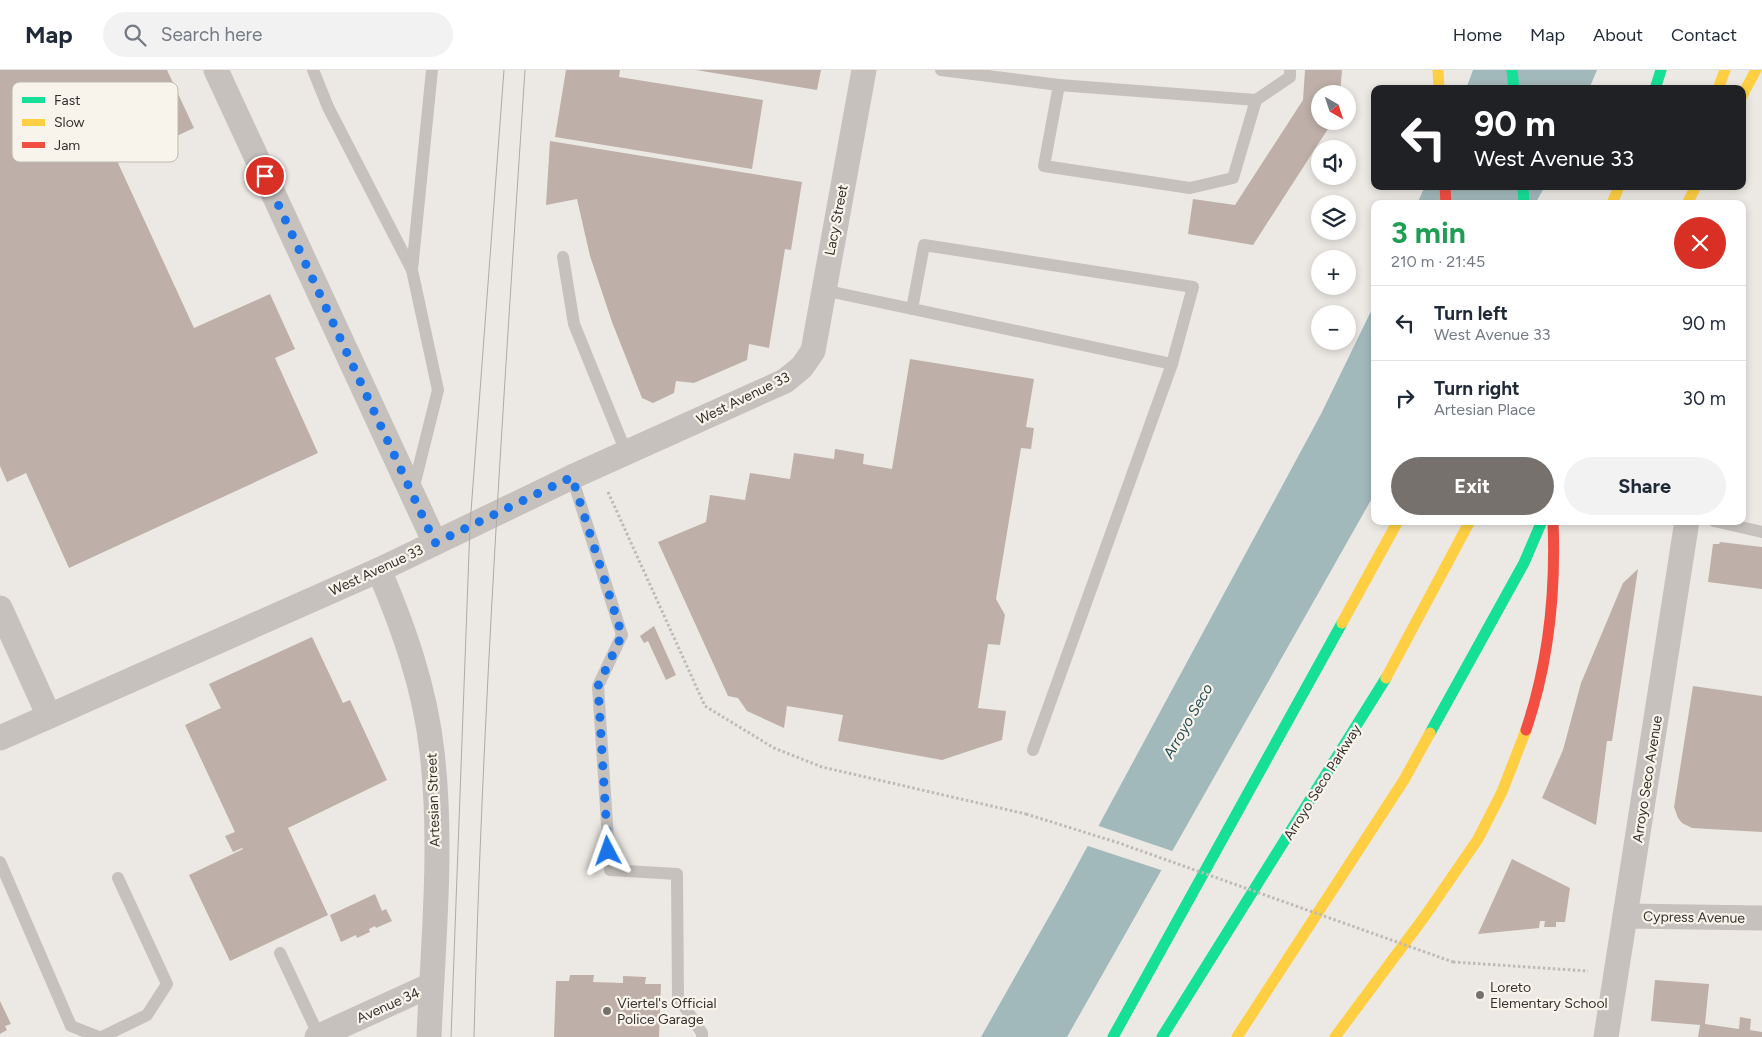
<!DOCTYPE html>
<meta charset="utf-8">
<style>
body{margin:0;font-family:Figtree,sans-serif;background:#f2f2f3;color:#1f2937;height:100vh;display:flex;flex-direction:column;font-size:19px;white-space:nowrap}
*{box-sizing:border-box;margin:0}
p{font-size:16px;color:#747a83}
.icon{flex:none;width:28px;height:28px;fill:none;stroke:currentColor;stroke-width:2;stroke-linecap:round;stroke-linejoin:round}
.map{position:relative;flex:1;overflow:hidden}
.side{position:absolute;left:1371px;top:130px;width:375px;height:325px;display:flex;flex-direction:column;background:#fff;border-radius:10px;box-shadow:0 2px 8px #0003}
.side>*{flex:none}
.banner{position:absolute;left:1371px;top:15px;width:375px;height:105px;border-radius:10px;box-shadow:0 2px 8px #0003;background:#202124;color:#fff;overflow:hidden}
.needle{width:32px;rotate:141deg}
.tools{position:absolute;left:1311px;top:15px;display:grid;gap:10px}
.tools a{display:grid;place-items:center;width:45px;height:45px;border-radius:50%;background:#fff;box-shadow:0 2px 8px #0003;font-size:25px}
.pin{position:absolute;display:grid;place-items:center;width:42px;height:42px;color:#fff;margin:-21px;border:2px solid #fff;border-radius:50%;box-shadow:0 1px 5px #0007}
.me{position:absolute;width:55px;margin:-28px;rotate:356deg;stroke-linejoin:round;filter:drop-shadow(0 0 4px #0008)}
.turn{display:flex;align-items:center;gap:18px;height:105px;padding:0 20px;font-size:22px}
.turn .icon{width:65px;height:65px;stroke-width:2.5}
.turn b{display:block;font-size:35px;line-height:42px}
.round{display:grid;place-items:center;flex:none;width:52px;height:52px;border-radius:26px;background:#f2f2f3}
.summary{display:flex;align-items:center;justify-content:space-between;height:85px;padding:0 20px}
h1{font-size:30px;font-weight:700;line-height:38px;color:#1e9e55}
.primary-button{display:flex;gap:10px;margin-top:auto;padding:10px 20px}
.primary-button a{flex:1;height:58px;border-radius:30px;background:#76716c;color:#fff;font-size:20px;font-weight:700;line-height:58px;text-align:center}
.primary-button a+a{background:#f2f2f3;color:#1f2937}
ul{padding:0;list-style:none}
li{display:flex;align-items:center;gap:15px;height:75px;padding:0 20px;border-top:1px solid #e0e1e3}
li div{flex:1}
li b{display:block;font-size:19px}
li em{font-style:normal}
header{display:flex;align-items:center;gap:30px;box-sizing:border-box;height:70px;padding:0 25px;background:#fff;border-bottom:1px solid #e0e1e3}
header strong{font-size:24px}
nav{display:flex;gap:28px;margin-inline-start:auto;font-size:18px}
.search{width:350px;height:45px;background:#f2f2f3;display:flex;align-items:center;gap:12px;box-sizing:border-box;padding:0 18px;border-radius:28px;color:#747a83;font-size:19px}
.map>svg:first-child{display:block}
</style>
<header>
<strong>Map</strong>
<div class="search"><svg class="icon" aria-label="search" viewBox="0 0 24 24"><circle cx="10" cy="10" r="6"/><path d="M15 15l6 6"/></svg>Search here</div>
<nav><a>Home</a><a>Map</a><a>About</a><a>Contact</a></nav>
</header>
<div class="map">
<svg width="1762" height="967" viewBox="0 0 1762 967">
<rect width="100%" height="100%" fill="#ece9e4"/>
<g fill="#a2b9bb">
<path d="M1473,0H1597L1589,19H1466Z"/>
<path d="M1425,116H1545L1535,134H1417Z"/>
<path d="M1375,233V423L1067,967H981L1059,829L1321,344Z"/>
</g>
<path fill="#ece9e4" d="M1096,755L1175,782L1164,801L1085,775Z"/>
<g fill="#beb0a8">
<path d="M0,0H167L194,58L118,93L194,258L270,224L295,279L275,288L318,383L69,498L26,403L7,412L0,396Z"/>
<path d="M566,0H620L619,7L763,30L752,99L555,67Z"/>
<path d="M696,0H821L817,20Z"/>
<path d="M1305,0H1342L1340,24H1320V51H1333L1253,175L1188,164L1193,129L1235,135L1303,30Z"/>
<path d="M550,71L802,112L791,180L785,179L769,278L749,274L747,290L694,313L676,311L674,323L653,333L642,328L612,252L590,186L577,129L546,135Z"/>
<path d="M910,289L1034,309L1026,357L1034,358L1031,379L1021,378L996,529L1005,545L1000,575L988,574L978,638L1006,641L1002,670L942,690L838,671L843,645L787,636L784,658L747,641L738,628L728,626L658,472L706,452L710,425L745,430L750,403L790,409L794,383L834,389L835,379L864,384L863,394L892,399Z"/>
<path d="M1720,472L1762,477V519L1708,512L1713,474H1719Z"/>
<path d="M1638,499L1612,671H1607L1596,755L1542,728L1563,680L1581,613L1623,513Z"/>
<path d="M654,556L676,605L666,610L648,571L644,573L640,566Z"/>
<path d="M312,567L343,633L350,630L387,710L288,758L328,845L230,891L189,805L243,779L242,778L233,782L225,766L235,762L185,655L221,638L209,614Z"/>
<path d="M1693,616L1762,626V762L1692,758L1682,753L1678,748L1674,737Z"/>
<path d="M1512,789L1570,818L1565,852H1556V857H1544L1545,851H1540L1539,858L1478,864Z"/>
<path d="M375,824L382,841L386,839L392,851L376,858L375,856L369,859L370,862L357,868L356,865L341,872L330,845Z"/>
<path d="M570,905H594L593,912L623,913V906L646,907L645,914H661L659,967H554L556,911H569Z"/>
<path d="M1655,910L1709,914L1705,954L1739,959L1740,947L1751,949L1750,960L1762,962V967H1698L1700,955L1651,951Z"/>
<path d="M0,931L11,954L5,956L7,960L0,964Z"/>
</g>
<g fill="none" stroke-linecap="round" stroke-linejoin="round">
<g stroke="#bfbab5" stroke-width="3" stroke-dasharray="2.5 2.5" stroke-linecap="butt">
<path d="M608,422L705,636L774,678L822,697L1026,744"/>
<path d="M1453,892L1588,901"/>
</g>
<g stroke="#c6c1bc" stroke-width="12">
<path d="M313,0L328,37L412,200"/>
<path d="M941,0L1059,15L1256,30L1290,7V0"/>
<path d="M1059,15L1044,96L1190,118L1233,108L1256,30"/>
<path d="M563,187L574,254L626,382"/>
<path d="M823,220L1172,294L1193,217L924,175L912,239"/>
<path d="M572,407L622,565L598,616L610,800L677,804L678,927L702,963V967"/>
<path d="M413,420L438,320L412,200L432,0"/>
<path d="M1714,451L1762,462"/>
<path d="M1033,680L1172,294"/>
<path d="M0,792L71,956L99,967"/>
<path d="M280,883L319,966"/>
<path d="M102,967L147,945L167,914L118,808"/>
</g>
<g stroke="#c6c1bc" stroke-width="25">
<path d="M216,0L435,473"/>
<path d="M379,500C404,559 425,618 432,682C443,776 433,873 429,967"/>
<path d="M0,538L49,646"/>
<path d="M0,668L379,500L572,407L785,311L802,297L813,281L864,0"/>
<path d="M1625,846L1762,848"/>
<path d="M317,967L431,915"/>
<path d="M1606,967L1687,451"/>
</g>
<g stroke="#16e098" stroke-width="11">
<path d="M1512,0L1514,19"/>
<path d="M1655,19L1661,0"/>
<path d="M1523,116L1524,134"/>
<path d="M1430,663L1524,493L1542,451"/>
<path d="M1113,967L1342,553"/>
<path d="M1162,967L1386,608"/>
</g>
<g stroke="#ffcf43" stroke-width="11">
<path d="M1438,0L1439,19"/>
<path d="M1718,19L1725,0"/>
<path d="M1742,26L1756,0"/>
<path d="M1612,134L1619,116"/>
<path d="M1687,134L1696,116"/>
<path d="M1342,553L1398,451"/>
<path d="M1386,608L1470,451"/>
<path d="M1237,967L1404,710L1430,663"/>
<path d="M1335,967L1425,846L1478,769L1502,722L1526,660"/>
</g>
<g stroke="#f24e42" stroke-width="11">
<path d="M1445,116L1446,134"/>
<path d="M1526,660C1549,592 1556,523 1553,451"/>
</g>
<g stroke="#adaaa7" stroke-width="1">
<path d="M451,967L470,455L504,0"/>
<path d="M474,967C482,644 504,322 525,0"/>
</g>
<path stroke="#bfbab5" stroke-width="3" stroke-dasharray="2.5 2.5" stroke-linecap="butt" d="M1026,744L1119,773L1453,892"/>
</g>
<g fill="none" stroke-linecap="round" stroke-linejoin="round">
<path stroke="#1a73e8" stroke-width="9" stroke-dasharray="0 16.2" d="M265,106L435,473L572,407L622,565L598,616L608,781"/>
</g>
<g fill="#76716c" stroke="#f8f4ec" stroke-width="2">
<circle cx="1480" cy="925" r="5"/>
<circle cx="607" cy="941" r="5"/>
</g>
<g text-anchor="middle" stroke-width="4.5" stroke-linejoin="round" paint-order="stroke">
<g font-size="14" fill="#36302b" stroke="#f8f4ec">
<text transform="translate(836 150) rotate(-79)" y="5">Lacy Street</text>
<text transform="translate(743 328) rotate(-26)" y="5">West Avenue 33</text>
<text transform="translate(376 500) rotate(-25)" y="5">West Avenue 33</text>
<text transform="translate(1647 709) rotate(-81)" y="5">Arroyo Seco Avenue</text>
<text transform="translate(1322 712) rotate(-58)" y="5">Arroyo Seco Parkway</text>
<text transform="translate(433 730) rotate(-92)" y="5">Artesian Street</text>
<text transform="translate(1694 847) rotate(1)" y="5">Cypress Avenue</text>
<text transform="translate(388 935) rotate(-24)" y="5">Avenue 34</text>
</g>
<g font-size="14" fill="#36302b" stroke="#f8f4ec" text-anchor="start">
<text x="1490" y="922">Loreto<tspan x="1490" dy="16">Elementary School</tspan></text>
<text x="617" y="938">Viertel's Official<tspan x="617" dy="16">Police Garage</tspan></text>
</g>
<g font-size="15" font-style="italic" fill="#254c53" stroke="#f8f4ec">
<text transform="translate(1188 651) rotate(-60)" y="5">Arroyo Seco</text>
</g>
</g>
<rect x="12" y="12" width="166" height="80" rx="8" fill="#f8f4ec" stroke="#beb9b2" stroke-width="1"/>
<rect x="22" y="27" width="23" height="6" fill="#16e098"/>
<rect x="22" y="49" width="23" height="7" fill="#ffcf43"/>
<rect x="22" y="72" width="23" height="6" fill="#f24e42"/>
<g font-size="14" fill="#36302b">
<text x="54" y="35">Fast</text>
<text x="54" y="57">Slow</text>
<text x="54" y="80">Jam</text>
</g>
</svg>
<div class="tools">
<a><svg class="needle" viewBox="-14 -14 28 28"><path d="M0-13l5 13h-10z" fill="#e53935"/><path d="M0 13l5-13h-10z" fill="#747a83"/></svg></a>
<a><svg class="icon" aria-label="sound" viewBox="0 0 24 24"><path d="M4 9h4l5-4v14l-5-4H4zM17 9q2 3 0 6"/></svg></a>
<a><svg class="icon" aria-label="layers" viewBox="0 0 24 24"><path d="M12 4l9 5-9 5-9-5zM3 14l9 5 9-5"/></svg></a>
<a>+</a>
<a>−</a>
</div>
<div class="pin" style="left:265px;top:106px;background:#d93025"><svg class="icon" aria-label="arrive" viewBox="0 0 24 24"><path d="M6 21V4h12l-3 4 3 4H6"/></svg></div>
<svg class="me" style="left:608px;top:781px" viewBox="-20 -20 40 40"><path d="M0-17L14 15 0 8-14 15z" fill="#1a73e8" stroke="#fff" stroke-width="4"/></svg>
<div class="banner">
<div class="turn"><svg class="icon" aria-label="left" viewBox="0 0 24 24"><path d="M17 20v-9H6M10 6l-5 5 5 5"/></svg><div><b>90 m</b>West Avenue 33</div></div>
</div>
<section class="side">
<div class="summary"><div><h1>3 min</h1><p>210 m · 21:45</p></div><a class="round" style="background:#d93025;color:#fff"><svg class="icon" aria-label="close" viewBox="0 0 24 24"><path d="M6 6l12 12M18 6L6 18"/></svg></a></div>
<ul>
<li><svg class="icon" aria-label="left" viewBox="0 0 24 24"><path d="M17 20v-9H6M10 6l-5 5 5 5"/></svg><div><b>Turn left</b><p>West Avenue 33</p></div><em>90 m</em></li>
<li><svg class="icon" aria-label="right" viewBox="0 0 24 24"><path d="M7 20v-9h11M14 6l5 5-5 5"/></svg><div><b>Turn right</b><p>Artesian Place</p></div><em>30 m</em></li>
</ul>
<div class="primary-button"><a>Exit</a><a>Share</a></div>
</section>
</div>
